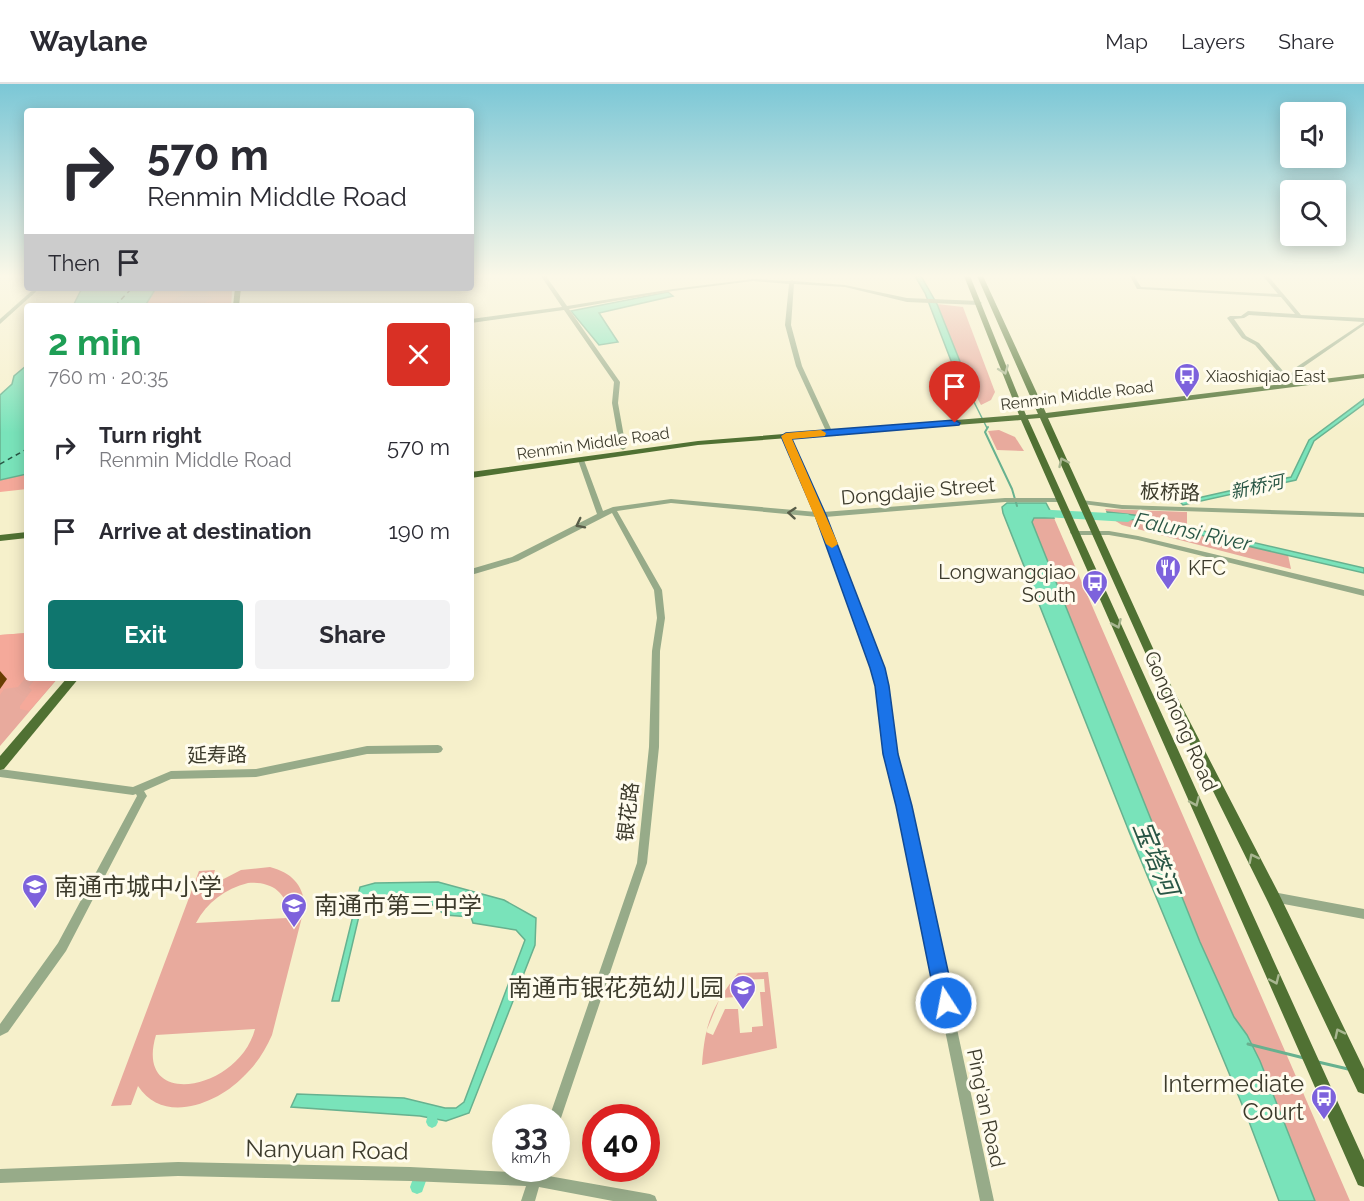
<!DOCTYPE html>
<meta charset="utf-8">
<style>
body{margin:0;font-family:Raleway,"Noto Sans SC",sans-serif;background:#f2f2f3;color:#2b2b33;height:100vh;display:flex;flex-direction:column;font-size:22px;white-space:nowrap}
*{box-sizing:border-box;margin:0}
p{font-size:20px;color:#7c7c81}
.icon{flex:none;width:33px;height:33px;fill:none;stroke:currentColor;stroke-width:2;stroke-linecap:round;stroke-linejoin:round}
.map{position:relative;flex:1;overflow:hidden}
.details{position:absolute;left:24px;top:219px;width:450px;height:378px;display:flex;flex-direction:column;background:#fff;border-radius:6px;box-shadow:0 3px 15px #0003}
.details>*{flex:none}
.hud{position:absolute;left:24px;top:24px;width:450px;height:183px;border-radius:6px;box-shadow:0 3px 15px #0003;background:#fff;color:#2b2b33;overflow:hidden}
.tools{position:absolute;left:1280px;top:18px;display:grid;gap:12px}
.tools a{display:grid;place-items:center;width:66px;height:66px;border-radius:6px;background:#fff;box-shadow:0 3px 15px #0003;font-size:30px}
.speed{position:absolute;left:492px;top:1020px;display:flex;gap:12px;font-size:30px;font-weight:700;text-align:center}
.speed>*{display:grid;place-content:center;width:78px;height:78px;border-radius:50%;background:#fff;box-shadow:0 3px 15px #0003;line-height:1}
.speed small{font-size:15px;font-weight:400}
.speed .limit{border:9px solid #d22;background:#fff;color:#111}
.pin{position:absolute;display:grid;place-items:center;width:51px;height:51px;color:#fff;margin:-62px -26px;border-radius:50% 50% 50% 0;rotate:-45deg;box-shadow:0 0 6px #0007}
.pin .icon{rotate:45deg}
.me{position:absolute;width:66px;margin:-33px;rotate:349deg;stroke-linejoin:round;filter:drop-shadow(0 0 4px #0008)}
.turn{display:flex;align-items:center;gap:21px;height:126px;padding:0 24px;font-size:27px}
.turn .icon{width:78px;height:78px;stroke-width:2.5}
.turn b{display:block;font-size:42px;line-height:51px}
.then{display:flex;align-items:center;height:57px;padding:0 24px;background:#0003;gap:12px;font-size:22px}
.round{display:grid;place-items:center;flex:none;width:63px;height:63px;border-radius:6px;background:#f2f2f3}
.overview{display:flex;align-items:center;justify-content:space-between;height:102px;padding:0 24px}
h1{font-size:36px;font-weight:700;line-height:45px;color:#1e9e55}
.primary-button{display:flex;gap:12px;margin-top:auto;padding:12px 24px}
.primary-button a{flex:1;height:69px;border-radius:6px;background:#0f766e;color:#fff;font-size:24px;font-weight:700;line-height:69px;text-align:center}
.primary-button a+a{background:#f2f2f3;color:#2b2b33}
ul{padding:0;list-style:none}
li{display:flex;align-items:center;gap:18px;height:84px;padding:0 24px}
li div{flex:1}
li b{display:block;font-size:22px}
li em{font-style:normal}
header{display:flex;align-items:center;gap:36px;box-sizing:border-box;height:84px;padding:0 30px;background:#fff;border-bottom:2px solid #e1e1e2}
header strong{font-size:28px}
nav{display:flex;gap:33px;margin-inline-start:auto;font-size:21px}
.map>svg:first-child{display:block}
</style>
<header>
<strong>Waylane</strong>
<nav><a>Map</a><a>Layers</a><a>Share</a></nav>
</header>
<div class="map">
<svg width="1364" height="1117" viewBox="0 0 1364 1117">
<rect width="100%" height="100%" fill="#f6f0cb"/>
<g fill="#e8aa9d" fill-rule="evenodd">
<path d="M156,204H232L231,222H145Z"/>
<path d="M937,220L963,223L995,308L991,316L981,321L967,295Z"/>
<path d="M999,346L1015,353L1024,367L997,366L988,347Z"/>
<path d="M1105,425L1187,428V443L1107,428Z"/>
<path d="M1109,433L1136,436L1288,471L1291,485L1122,441Z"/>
<path d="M1034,434H1054L1350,1117H1315L1260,977L1247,951L1234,933L1200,858L1032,438Z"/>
<path d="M27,549V594H58L0,662V551Z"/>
<path d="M270,783C292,789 302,800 305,821L272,951C265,967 256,981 243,993C217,1020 163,1041 138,1002L131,1021L111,1022L199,787L215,786L210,802L241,786ZM248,799C271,797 290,809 287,834L196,839C207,818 225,805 248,799ZM255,945C239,1007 133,1027 156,951Z"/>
<path d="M768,888L777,964L702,981C705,938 712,923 738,889ZM764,895L765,908H760L763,942L752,943V948L740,949L738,925H725L713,951L706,948L720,914L737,913V909H731L734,898L738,896Z"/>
</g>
<g fill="#f5a99a">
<path d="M156,204H193L163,222H145Z"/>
<path d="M211,204H232L231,222H203L207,217L213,215L207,209Z"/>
<path d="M27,390V405L0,408V396Z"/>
<path d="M27,549V592L18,603L4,605L0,611V551Z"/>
<path d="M36,594H58L29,627L20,625V622L32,606L29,603Z"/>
</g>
<g fill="#79e3ba" stroke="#67b18f" stroke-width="1.5">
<path d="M915,192H921L937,220L967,295H958L925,209Z"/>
<path d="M82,204H156L145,222H73Z"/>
<path d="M668,208L673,212L599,229L618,258L599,261L571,227Z"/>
<path d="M27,281V390L0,396V311L12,300L14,292Z"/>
<path d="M1364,315V320L1314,357L1296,396L1183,421L1180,418L1291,393L1309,356Z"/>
<path d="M1007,419H1046L1054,434H1034L1032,438L1200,858L1234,933L1247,951L1260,977L1315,1117H1279L1248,1035L1130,750L1003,429L1002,423Z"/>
<path d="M1107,428L1134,431L1364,484V489L1136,436L1109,433Z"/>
<path d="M438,798L504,816L536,834L535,861L469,1029L446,1037L420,1032L291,1023L297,1010L404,1014L445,1024H456L464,1018L525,856L516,846L473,839L471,833L445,831L424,814L363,815L339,917H332L360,803L375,799Z"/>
</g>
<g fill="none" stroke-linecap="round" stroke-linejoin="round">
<path stroke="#67b18f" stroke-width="1.5" d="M962,294L987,344"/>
<path stroke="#67b18f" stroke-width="2" d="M988,343L985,348L1012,405L1017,422"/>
<g stroke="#67b18f" stroke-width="3">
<path d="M1248,960L1304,974"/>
<path d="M1318,978L1348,985"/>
</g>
<g fill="#79e3ba" fill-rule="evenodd">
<path d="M432,1028L436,1030L438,1038L436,1042L432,1044L428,1042L426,1038L428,1030Z"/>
<path d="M419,1090L424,1092L426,1097L422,1108L417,1110L412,1108L410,1103L414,1092Z"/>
</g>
<path fill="#79e3ba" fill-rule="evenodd" d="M1033,425L1128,430L1134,434L1128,438L1028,432L1027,429L1028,426Z"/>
<g stroke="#295645" stroke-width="1.5" stroke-dasharray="5 4" stroke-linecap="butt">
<path d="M115,222L132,204"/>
<path d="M0,380L27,365"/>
</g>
<g fill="#97ab89" fill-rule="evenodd">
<path d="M541,192H546L567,222L673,205L753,195L790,197L792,196L794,197L845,201L907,214L979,217L982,219L979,221L907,218L845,203L794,200L791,241L802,282L831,345L828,347L825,345L796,282L785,241L789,200L753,197L673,207L569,225L620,298L618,319L626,364L623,366L620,364L612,319L614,298L564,226L471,239V235L562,223Z"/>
<path d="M1130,192H1134L1141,203L1278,210L1263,192H1268L1301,231L1364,234V241L1299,286L1294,295L1299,299L1296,301L1289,297L1279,289L1255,261L1242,254L1227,234L1230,232H1241L1248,227L1295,230L1281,213L1139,205H1137ZM1249,231L1364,238L1295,284L1290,292L1283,287L1259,259L1246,252L1234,235L1244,234Z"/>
<path d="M35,204H40L0,240V235Z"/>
<path d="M786,350L789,352L823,428L1005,414H1060L1063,416L1060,418H1005L825,433L882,584L886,602L896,670L909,722L994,1117H980L899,722L886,670L878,602L874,584L818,433L671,419L617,427L662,506L665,534L660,567L659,663L647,779L561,1034L559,1038L556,1040V1034H549L637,779L649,663L652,567L657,534L654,506L612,429L518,477L471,491V485L512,473L597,430L578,376L581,374L584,376L603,427L613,423L671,415L816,428L783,352Z"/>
<path d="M1081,416L1122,421L1364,429V433L1122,425L1083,420L1080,418Z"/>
<path d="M1071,447H1109L1138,452L1364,506V512L1138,456L1109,451H1074L1070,449Z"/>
<path d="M438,661L441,662L443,665L441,668L438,669L367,670L256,693L171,695L144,707L147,712L145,715L66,867L8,948L0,952V940L58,859L137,712L136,710L133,711L0,693V685L133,703L171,687L256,685L367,662Z"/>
<path d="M1273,808L1364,825V835L1273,818L1269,817L1268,813L1269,809Z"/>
<path d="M178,1078L410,1083L530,1089L531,1084H544L543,1091L650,1110L655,1112L657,1117H613L539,1103L535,1117H521L526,1102L410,1097L178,1092L0,1099V1085Z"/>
</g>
<g fill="#507133" fill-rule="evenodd">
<path d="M964,192H970L1026,331L1038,330L977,192H983L1046,329L1364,290V294L1048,334L1162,584L1278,808L1364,985V1010L1358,1008L1268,818L1152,584L1040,334L1028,335L1364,1076V1103L1358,1101L1021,336L698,361L471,394V388L698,357L1019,331Z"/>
<path d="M235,204H241L239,222H233Z"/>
<path d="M27,448V454L0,457V451Z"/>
<path d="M67,594H79L4,685L0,686V672Z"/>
</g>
</g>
<path fill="#693e03" d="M0,587L7,595L0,605Z"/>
<defs><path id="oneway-chevron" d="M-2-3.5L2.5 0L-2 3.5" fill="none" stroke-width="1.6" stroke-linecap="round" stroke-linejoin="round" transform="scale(1.5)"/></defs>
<g stroke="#a8b690">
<use href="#oneway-chevron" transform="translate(1004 286) rotate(69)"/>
<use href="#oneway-chevron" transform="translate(1063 378) rotate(-115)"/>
<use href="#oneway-chevron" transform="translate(1117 540) rotate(66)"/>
<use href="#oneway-chevron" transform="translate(1195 718) rotate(66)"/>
<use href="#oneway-chevron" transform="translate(1253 774) rotate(-117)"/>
<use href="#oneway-chevron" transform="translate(1275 896) rotate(66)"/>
<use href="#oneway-chevron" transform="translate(1339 949) rotate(-116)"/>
</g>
<g stroke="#585d48">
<use href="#oneway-chevron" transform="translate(792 429) rotate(-175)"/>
<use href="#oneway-chevron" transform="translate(580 440) rotate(153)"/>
</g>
<linearGradient id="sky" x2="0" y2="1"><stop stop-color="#7bc7d6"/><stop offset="0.55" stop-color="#fbf8e8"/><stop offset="1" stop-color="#fbf8e8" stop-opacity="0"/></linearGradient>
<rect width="1364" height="349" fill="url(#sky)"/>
<path fill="#1a73e8" stroke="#114b97" stroke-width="1.5" d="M955,336L960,339L959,341L792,355L826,431L885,584L889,602L898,670L912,722L955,919L952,926L946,929L939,926L936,919L896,722L883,670L875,602L870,584L815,431L781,352L786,349Z"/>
<path fill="#f59e0b" d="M821,346L826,349L825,352L792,355L838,460L832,464L826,460L781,352L786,349Z"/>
<defs>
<symbol id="bus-pin" viewBox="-11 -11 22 30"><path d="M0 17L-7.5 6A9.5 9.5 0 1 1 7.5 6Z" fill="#7d62dc" stroke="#fffcee"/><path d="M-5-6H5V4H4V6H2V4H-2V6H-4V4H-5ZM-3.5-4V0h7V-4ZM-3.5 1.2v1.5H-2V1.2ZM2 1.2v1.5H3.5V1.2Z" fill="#fff"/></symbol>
<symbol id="restaurant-pin" viewBox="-11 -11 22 30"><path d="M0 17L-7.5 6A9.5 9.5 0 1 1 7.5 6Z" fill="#7d62dc" stroke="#fffcee"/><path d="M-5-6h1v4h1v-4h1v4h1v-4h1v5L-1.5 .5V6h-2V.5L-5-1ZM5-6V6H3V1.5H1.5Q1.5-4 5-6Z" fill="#fff"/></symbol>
<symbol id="school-pin" viewBox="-11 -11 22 30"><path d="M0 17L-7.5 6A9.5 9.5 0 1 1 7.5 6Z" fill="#7d62dc" stroke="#fffcee"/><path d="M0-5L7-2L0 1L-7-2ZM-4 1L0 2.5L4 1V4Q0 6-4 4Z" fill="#fff"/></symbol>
</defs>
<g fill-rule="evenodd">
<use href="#bus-pin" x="1172" y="277" width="30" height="40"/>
<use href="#restaurant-pin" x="1153" y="469" width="30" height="40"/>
<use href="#bus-pin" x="1080" y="484" width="30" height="40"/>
<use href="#school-pin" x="20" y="788" width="30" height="40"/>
<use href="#school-pin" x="279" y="807" width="30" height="40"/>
<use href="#school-pin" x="728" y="889" width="30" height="40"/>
<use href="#bus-pin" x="1309" y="999" width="30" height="40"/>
</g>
<g text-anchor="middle" stroke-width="6" stroke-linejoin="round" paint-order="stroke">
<g font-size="16" fill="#3d3b2c" stroke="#fffcee" text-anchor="start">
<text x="1206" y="298">Xiaoshiqiao East</text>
</g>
<g font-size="16" fill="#3d3b2c" stroke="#fffcee">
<text transform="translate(1077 311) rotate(-7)" y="6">Renmin Middle Road</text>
<text transform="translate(593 359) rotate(-8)" y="6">Renmin Middle Road</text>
</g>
<g font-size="18" font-style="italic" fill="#295645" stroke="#fffcee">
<text transform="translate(1257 403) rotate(-12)" y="6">新桥河</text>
</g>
<g font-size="20" fill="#3d3b2c" stroke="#fffcee">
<text transform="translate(918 407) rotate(-5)" y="7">Dongdajie Street</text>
<text transform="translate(1170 408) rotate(2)" y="7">板桥路</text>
<text transform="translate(1181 637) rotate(66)" y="7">Gongnong Road</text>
<text transform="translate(217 671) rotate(-1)" y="7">延寿路</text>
<text transform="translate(628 728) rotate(-84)" y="7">银花路</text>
<text transform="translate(986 1024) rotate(78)" y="7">Ping'an Road</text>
</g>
<g font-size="20" fill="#3d3b2c" stroke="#fffcee" text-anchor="start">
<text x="1188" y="491">KFC</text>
<text x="1076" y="495" text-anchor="end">Longwangqiao<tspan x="1076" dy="23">South</tspan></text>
</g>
<g font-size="21" font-style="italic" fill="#295645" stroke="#fffcee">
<text transform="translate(1193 448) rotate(12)" y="7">Falunsi River</text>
</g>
<g font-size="24" fill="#3d3b2c" stroke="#fffcee" text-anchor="start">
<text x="54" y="811">南通市城中小学</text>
<text x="314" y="830">南通市第三中学</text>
<text x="724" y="912" text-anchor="end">南通市银花苑幼儿园</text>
<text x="1304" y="1008" text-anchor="end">Intermediate<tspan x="1304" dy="28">Court</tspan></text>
</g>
<g font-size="24" fill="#3d3b2c" stroke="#fffcee">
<text transform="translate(327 1066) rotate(1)" y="8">Nanyuan Road</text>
</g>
<g font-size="26" font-style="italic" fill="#295645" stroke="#fffcee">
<text transform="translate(1156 774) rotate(68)" y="9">宝塔河</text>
</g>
</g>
</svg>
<div class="tools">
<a><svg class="icon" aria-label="sound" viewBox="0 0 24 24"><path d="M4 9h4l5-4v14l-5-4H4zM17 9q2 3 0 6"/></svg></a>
<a><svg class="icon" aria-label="search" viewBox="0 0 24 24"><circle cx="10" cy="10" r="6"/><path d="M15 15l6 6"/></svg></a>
</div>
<div class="speed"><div>33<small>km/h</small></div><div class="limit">40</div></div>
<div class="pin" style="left:955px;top:339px;background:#d93025"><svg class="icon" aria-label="arrive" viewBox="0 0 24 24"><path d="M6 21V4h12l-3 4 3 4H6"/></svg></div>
<svg class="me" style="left:946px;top:919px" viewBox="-20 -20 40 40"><circle r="17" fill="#1a73e8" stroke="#fff" stroke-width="3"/><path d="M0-11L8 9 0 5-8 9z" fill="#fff"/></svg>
<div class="hud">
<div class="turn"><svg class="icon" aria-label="right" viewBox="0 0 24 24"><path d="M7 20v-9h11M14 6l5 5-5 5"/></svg><div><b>570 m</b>Renmin Middle Road</div></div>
<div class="then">Then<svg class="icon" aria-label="arrive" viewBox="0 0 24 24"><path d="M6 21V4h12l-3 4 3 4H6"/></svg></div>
</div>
<section class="details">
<div class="overview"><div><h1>2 min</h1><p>760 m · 20:35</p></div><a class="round" style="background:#d93025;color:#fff"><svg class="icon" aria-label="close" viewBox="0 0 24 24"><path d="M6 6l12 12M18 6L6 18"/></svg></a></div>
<ul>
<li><svg class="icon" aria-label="right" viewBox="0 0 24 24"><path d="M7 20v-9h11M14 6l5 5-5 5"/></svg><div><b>Turn right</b><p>Renmin Middle Road</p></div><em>570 m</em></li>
<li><svg class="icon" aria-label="arrive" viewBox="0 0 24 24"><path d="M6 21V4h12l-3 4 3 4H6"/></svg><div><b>Arrive at destination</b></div><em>190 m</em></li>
</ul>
<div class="primary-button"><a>Exit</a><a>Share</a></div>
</section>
</div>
